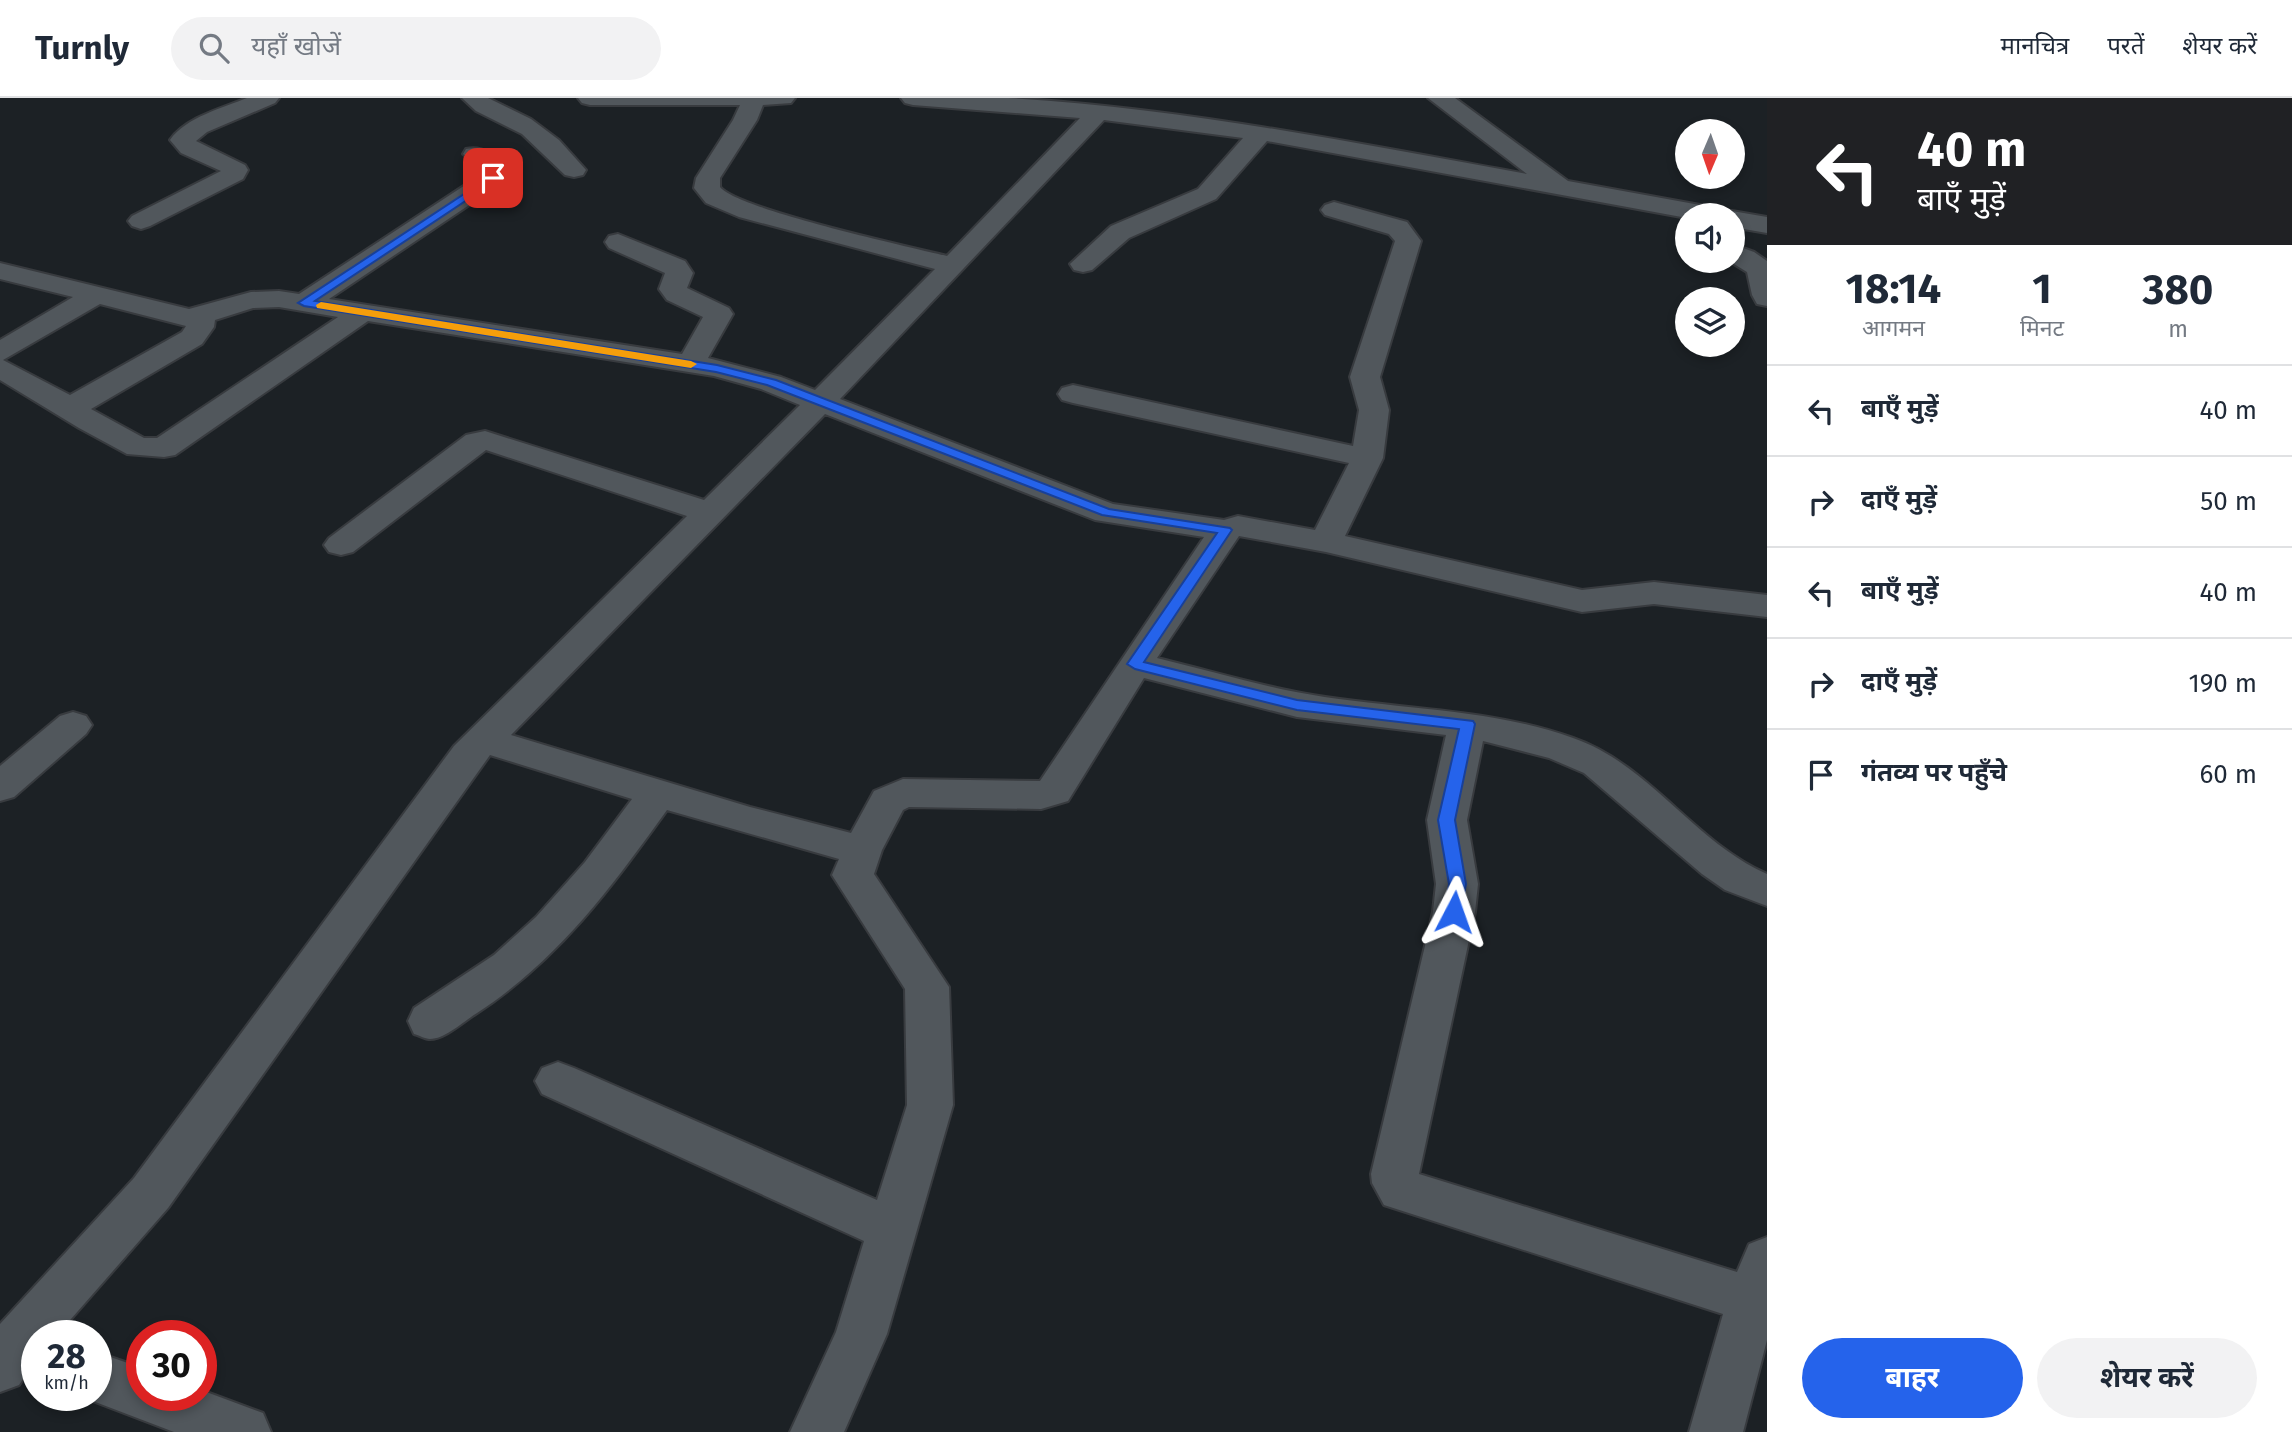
<!DOCTYPE html>
<html lang="hi">
<meta charset="utf-8">
<style>
body{margin:0;font-family:"Fira Sans","Noto Sans Devanagari",sans-serif;background:#f2f2f3;color:#1f2937;height:100vh;display:flex;flex-direction:column;font-size:26px;white-space:nowrap}
*{box-sizing:border-box;margin:0}
p{font-size:23px;color:#747a83}
.icon{flex:none;width:38px;height:38px;fill:none;stroke:currentColor;stroke-width:2;stroke-linecap:round;stroke-linejoin:round}
.map{position:relative;flex:1;overflow:hidden}
.sheet{display:flex;flex-direction:column;background:#fff;width:525px}
.sheet>*{flex:none}
.banner{background:#202124;color:#fff;overflow:hidden}
.needle{width:46px;rotate:182deg}
.fabs{position:absolute;left:1675px;top:21px;display:grid;gap:14px}
.fabs a{display:grid;place-items:center;width:70px;height:70px;border-radius:50%;background:#fff;box-shadow:0 4px 10px #0003;font-size:35px}
.speed{position:absolute;left:21px;top:1222px;display:flex;gap:14px;font-size:35px;font-weight:700;text-align:center}
.speed>*{display:grid;place-content:center;width:91px;height:91px;border-radius:50%;background:#fff;box-shadow:0 4px 10px #0003;line-height:1}
.speed small{font-size:18px;font-weight:400}
.speed .limit{border:10px solid #d22;background:#fff;color:#111}
.pin{position:absolute;display:grid;place-items:center;width:60px;height:60px;color:#fff;margin:-30px;border-radius:14px;box-shadow:0 4px 10px #0006}
.me{position:absolute;width:77px;margin:-38px;rotate:4deg;stroke-linejoin:round;filter:drop-shadow(0 0 5px #0008)}
.turn{display:flex;align-items:center;gap:24px;height:147px;padding:0 35px;font-size:32px}
.turn .icon{width:91px;height:91px;stroke-width:2.5}
.turn b{display:block;font-size:49px;line-height:60px}
.eta{display:flex;justify-content:space-evenly;align-items:center;height:119px;text-align:center}
.eta b{font-size:42px;font-weight:700;line-height:49px}
.primary-button{display:flex;gap:14px;margin-top:auto;padding:14px 35px}
.primary-button a{flex:1;height:80px;border-radius:42px;background:#2563eb;color:#fff;font-size:28px;font-weight:700;line-height:80px;text-align:center}
.primary-button a+a{background:#f2f2f3;color:#1f2937}
ul{padding:0;list-style:none}
li{display:flex;align-items:center;gap:21px;height:91px;padding:0 35px;border-top:2px solid #e0e1e3}
li div{flex:1}
li b{display:block;font-size:26px}
li em{font-style:normal}
header{display:flex;align-items:center;gap:42px;box-sizing:border-box;height:98px;padding:0 35px;background:#fff;border-bottom:2px solid #e0e1e3}
header strong{font-size:33px}
nav{display:flex;gap:38px;margin-inline-start:auto;font-size:24px}
.search{width:490px;height:63px;background:#f2f2f3;display:flex;align-items:center;gap:18px;box-sizing:border-box;padding:0 24px;border-radius:38px;color:#747a83;font-size:26px}
main{display:flex;flex:1;min-height:0}
.map>svg:first-child{display:block}
</style>
<header>
<strong>Turnly</strong>
<div class="search"><svg class="icon" aria-label="search" viewBox="0 0 24 24"><circle cx="10" cy="10" r="6"/><path d="M15 15l6 6"/></svg>यहाँ खोजें</div>
<nav><a>मानचित्र</a><a>परतें</a><a>शेयर करें</a></nav>
</header>
<main>
<div class="map">
<svg width="1767" height="1334" viewBox="0 0 1767 1334">
<rect width="100%" height="100%" fill="#1c2125"/>
<g fill="none" stroke-linecap="round" stroke-linejoin="round">
<defs>
<g id="minor">
<path d="M247,0H279L275,5L207,34L196,43L245,67L248,72L243,81L150,128L141,131L132,128L128,123L132,118L221,73L181,55L170,42C186,19 223,10 247,0Z"/>
<path d="M462,0H488L531,21L559,42L586,72L583,77L574,79L565,77L522,36L476,13Z"/>
<path d="M578,0H795L791,5L763,7L757,22L720,80V89C737,111 910,149 947,158L1080,20L913,7L905,5L901,0C937,0 973,0 1008,0C1183,10 1355,45 1527,76L1428,0H1455L1568,83L1711,109L1720,112L1723,116L1732,113L1767,119V135L1732,129V117H1687V120L1267,43L1216,101L1129,140L1092,172L1083,174L1074,172L1070,166L1111,128L1198,91L1243,40L1104,22L840,301L1113,406L1224,422L1238,418L1315,432L1349,365L1073,305L1062,302L1058,296L1062,290L1073,287L1353,348L1359,312L1350,279L1395,143L1389,136L1325,117L1321,112L1325,107L1334,104L1407,124L1421,143L1380,279L1389,312L1383,360L1345,438L1582,492L1654,484L1767,497V519L1654,506L1582,514L1326,454L1239,438L1157,560C1203,571 1250,585 1296,594C1388,612 1484,608 1573,640C1649,666 1694,744 1767,776V808L1725,792L1702,776L1584,675L1549,660L1483,643L1467,722L1478,786L1475,814L1419,1076L1737,1174L1749,1146L1767,1139V1242L1743,1334H1689L1723,1216L1384,1107L1372,1085L1371,1076L1433,814L1436,786L1427,722L1446,637L1297,619L1144,580L1068,703L1041,711L909,709L903,712L882,752L874,776L949,889L953,1007L887,1236L844,1334H790L836,1234L864,1143L542,996L535,983L542,970L558,964L574,970L877,1102L907,1007L905,891L832,777L839,761L667,712C610,791 559,861 477,915C464,923 445,941 430,941C425,941 419,937 414,936L408,923L414,910L494,857L536,819L585,764L632,701L490,657L168,1110L57,1237H37V1260L19,1287L0,1294V1226L134,1080L454,648L687,418L486,352L353,454L341,457L329,454L324,447L329,440L466,337L485,333L704,402L800,307L761,291L714,278L368,223L175,357L164,359L127,356L79,330L0,282V242L73,199L0,181V165L189,211L251,194L279,193L299,196L482,76L484,73L463,56L466,51C482,47 500,58 509,71L502,85L329,201L682,256L703,219L667,202L659,191L665,175L609,150L605,144L609,138L618,136L685,163L693,175L687,190L729,210L733,216L708,260L781,279L815,292L935,171L739,119L706,105L694,90L696,80L733,22L740,7H590L582,5ZM100,206L186,228L182,234L70,297L3,262ZM279,209L338,219L157,340H144L91,311L202,246L214,229L215,222L253,210ZM825,316L1095,422L1204,439L1040,683L903,681L874,693L851,735L750,709L511,637Z"/>
<path d="M1732,146L1754,154L1767,163V208L1757,206L1752,197L1747,174L1729,163H1732Z"/>
<path d="M73,614L86,618L92,627L86,636L14,699L0,703V668L60,618Z"/>
<path d="M96,1254L142,1270V1297H201V1292L263,1315L271,1334H174L77,1297H96Z"/>
</g>
</defs>
<use href="#minor" stroke="#383b3f" stroke-width="4"/>
<use href="#minor" fill="#51575c" fill-rule="evenodd"/>
</g>
<path fill="#2563eb" stroke="#184099" stroke-width="2" d="M493,77L498,80L497,82L315,203L717,267L776,282L1109,411L1230,430L1232,432L1144,564L1297,602L1473,623L1475,626L1455,722L1466,786L1460,819H1447L1445,814L1449,786L1438,722L1459,631L1297,612L1135,571L1127,566L1217,435L1102,417L767,287L716,274L304,208L298,205Z"/>
<path fill="#f59e0b" d="M321,204L691,263L697,266L691,270L317,210L316,207Z"/>
</svg>
<div class="fabs">
<a><svg class="needle" viewBox="-14 -14 28 28"><path d="M0-13l5 13h-10z" fill="#e53935"/><path d="M0 13l5-13h-10z" fill="#747a83"/></svg></a>
<a><svg class="icon" aria-label="sound" viewBox="0 0 24 24"><path d="M4 9h4l5-4v14l-5-4H4zM17 9q2 3 0 6"/></svg></a>
<a><svg class="icon" aria-label="layers" viewBox="0 0 24 24"><path d="M12 4l9 5-9 5-9-5zM3 14l9 5 9-5"/></svg></a>
</div>
<div class="speed"><div>28<small>km/h</small></div><div class="limit">30</div></div>
<div class="pin" style="left:493px;top:80px;background:#d93025"><svg class="icon" aria-label="arrive" viewBox="0 0 24 24"><path d="M6 21V4h12l-3 4 3 4H6"/></svg></div>
<svg class="me" style="left:1454px;top:814px" viewBox="-20 -20 40 40"><path d="M0-17L14 15 0 8-14 15z" fill="#2563eb" stroke="#fff" stroke-width="4"/></svg>
</div>
<section class="sheet">
<div class="banner">
<div class="turn"><svg class="icon" aria-label="left" viewBox="0 0 24 24"><path d="M17 20v-9H6M10 6l-5 5 5 5"/></svg><div><b>40 m</b>बाएँ मुड़ें</div></div>
</div>
<div class="eta">
<div><b>18:14</b><p>आगमन</p></div>
<div><b>1</b><p>मिनट</p></div>
<div><b>380</b><p>m</p></div>
</div>
<ul>
<li><svg class="icon" aria-label="left" viewBox="0 0 24 24"><path d="M17 20v-9H6M10 6l-5 5 5 5"/></svg><div><b>बाएँ मुड़ें</b></div><em>40 m</em></li>
<li><svg class="icon" aria-label="right" viewBox="0 0 24 24"><path d="M7 20v-9h11M14 6l5 5-5 5"/></svg><div><b>दाएँ मुड़ें</b></div><em>50 m</em></li>
<li><svg class="icon" aria-label="left" viewBox="0 0 24 24"><path d="M17 20v-9H6M10 6l-5 5 5 5"/></svg><div><b>बाएँ मुड़ें</b></div><em>40 m</em></li>
<li><svg class="icon" aria-label="right" viewBox="0 0 24 24"><path d="M7 20v-9h11M14 6l5 5-5 5"/></svg><div><b>दाएँ मुड़ें</b></div><em>190 m</em></li>
<li><svg class="icon" aria-label="arrive" viewBox="0 0 24 24"><path d="M6 21V4h12l-3 4 3 4H6"/></svg><div><b>गंतव्य पर पहुँचे</b></div><em>60 m</em></li>
</ul>
<div class="primary-button"><a>बाहर</a><a>शेयर करें</a></div>
</section>
</main>
